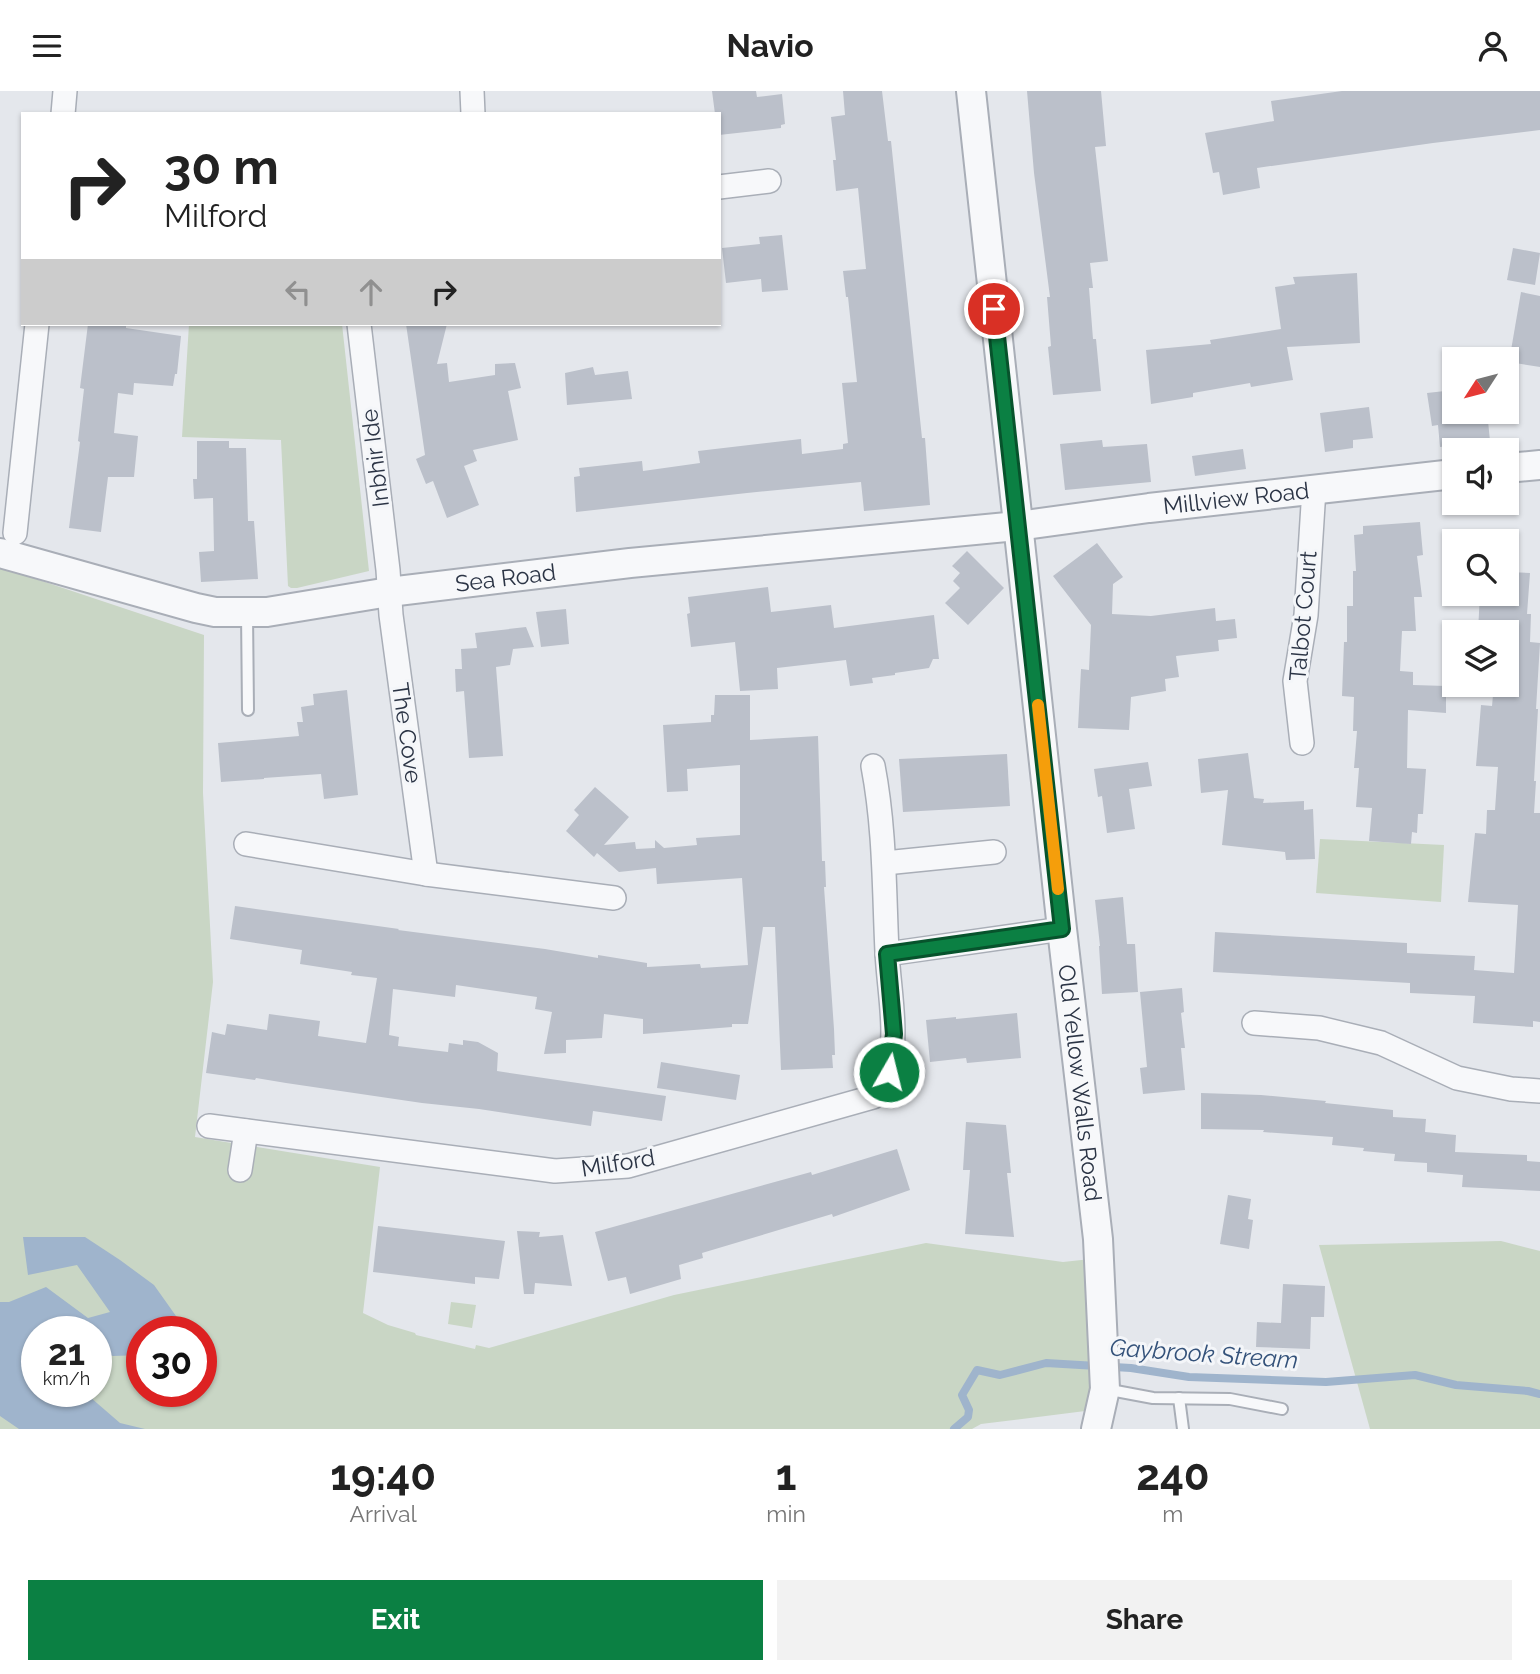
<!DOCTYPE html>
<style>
body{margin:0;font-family:Raleway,sans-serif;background:#f2f2f2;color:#222;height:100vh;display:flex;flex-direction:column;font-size:26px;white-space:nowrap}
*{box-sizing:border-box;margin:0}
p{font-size:23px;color:#767676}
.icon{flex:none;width:38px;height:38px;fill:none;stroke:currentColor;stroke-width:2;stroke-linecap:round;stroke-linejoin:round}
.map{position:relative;height:1338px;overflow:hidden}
.side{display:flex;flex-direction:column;background:#fff;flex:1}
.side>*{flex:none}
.top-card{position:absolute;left:21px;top:21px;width:700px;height:214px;border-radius:0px;box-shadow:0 2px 5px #0004;background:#fff;color:#222;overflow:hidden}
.needle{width:46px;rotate:234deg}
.buttons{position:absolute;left:1442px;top:256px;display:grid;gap:14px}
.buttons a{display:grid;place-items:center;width:77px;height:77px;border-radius:0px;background:#fff;box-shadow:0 2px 5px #0004;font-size:35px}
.speed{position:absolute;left:21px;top:1225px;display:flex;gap:14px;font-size:35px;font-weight:700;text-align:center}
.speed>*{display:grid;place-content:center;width:91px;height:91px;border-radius:50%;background:#fff;box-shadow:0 2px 5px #0004;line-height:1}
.speed small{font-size:18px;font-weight:400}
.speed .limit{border:10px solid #d22;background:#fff;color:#111}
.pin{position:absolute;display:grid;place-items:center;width:60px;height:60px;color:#fff;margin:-30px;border:4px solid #fff;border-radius:50%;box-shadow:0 2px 7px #0007}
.me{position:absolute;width:77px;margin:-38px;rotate:8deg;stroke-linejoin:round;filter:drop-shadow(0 0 5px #0008)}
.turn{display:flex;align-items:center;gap:24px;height:147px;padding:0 28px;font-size:32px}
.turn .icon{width:91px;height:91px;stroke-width:2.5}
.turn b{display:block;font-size:49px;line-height:60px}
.lanes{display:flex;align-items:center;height:66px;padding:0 28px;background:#0003;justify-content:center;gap:35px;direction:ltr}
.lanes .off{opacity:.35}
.eta{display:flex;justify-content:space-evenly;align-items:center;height:119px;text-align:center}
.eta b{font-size:42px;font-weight:700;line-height:49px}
.primary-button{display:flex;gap:14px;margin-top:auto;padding:14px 28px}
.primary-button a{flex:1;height:80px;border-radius:0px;background:#0b8043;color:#fff;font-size:28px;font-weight:700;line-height:80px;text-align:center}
.primary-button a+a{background:#f2f2f2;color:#222}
header{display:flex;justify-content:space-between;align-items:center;height:91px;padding:0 28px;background:#fff;font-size:32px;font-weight:700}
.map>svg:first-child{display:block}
</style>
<header><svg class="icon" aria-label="menu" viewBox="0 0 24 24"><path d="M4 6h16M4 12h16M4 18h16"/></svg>Navio<svg class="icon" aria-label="person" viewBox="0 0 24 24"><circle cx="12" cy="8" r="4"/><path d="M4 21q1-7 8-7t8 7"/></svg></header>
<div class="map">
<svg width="1540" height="1338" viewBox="0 0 1540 1338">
<rect width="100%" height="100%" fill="#e4e7ec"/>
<g fill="#c9d6c5" fill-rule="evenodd">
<path d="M189,233H342L369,480L297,497H291L288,495L281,349L182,346Z"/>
<path d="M0,476L204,544L203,702L213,891L195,1046L380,1076L363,1222L388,1234L415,1242L416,1244L475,1258L476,1254L489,1257L674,1204L926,1152L1063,1171L1100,1167L1101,1318L981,1333L972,1338H0ZM37,1241H96V1300H37ZM142,1241H201V1300H142Z"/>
<path d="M1320,748L1444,754L1441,811L1316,802Z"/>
<path d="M1501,1150L1540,1160V1338H1370L1319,1154Z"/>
<path d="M451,1211L476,1214L472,1237L448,1233Z"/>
</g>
<path fill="#9fb4cc" d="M23,1146H85L120,1169L154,1194L176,1225L192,1241H142V1264L113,1265L96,1260V1241H37V1252L22,1259L37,1261V1300H83L120,1332L145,1338H19L0,1325V1211H9L46,1196L88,1227L110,1221L77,1174L28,1184Z"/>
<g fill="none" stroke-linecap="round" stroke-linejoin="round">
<path stroke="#9fb4cc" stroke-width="8" d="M954,1338L968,1326L969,1319L962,1304L977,1279L1000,1284L1046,1272L1131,1277L1189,1286L1326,1291L1415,1284L1456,1294L1528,1300L1540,1303"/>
</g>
<g fill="#bbc0ca">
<path d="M712,0H756L757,6L782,3L785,33L781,34V37L719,44V23H715Z"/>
<path d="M843,0H882L888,50H891L922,347H925L930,414L864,420L861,391L747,402L576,421L574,386L580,385L579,377L642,370L643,380L700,372L698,360L801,348L802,363L843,358V353L848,352L842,292L857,291L848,206H846L843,180L866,178L858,97L836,100L833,69H836L831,26L845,24Z"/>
<path d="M1027,0H1101L1106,55L1095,56L1108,170L1090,172L1093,197H1089L1093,248H1096L1101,300L1053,304L1048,256L1051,255L1047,206H1050L1034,82Z"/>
<path d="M1342,0H1540V39L1433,52L1257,77L1260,97L1223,104L1219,81L1213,82L1205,42L1274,30L1271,10Z"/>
<path d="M782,144L788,199L762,201L761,188L726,192L722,157L760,153L759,146Z"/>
<path d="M1513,157L1540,162L1535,194L1507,189Z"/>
<path d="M1357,182L1360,252L1287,256L1293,289L1251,296L1250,292L1193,302V306L1151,313L1146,259L1211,253L1210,249L1281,238L1275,196L1295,193L1293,186Z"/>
<path d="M1521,201L1540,205V276L1509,271Z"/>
<path d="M88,233H126V237L181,245L177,283H175L173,295L134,292L133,304L118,302L114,342L138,345L134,386H108L101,441L69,437L80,351L78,350L84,298L80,297Z"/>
<path d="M406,233H447L437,273L447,272L449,291L495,284V273L515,272L521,297L508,300L518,349L473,359L477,370L464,375L479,414L447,427L433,390L426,393L416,368L425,364Z"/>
<path d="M593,276L595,284L628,280L632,308L567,314L565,282Z"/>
<path d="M1454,299V320H1487L1490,350L1440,356L1438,334L1432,335L1427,302Z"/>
<path d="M1369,316L1373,347L1353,349V357L1325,361L1320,322Z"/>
<path d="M1102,349L1103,356L1147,353L1151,391L1065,399L1060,353Z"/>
<path d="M197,350H229V357H246L248,430H254L258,488L201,491L199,461L214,460L213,407L194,408L193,388H197Z"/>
<path d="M1243,358L1246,378L1195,385L1192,365Z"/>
<path d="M1420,431L1423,464L1417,465L1422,506H1414L1416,540H1402L1400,580L1413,581V594L1446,595V622L1408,619L1407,677L1426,678L1423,723H1418L1417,742L1412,741L1411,753L1369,750L1372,717L1356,716L1359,677H1354L1357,640H1353L1354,606L1342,605L1344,551H1347V515H1353V480H1356L1354,444L1363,443V435Z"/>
<path d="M1097,452L1123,486L1113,493L1112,523L1151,525L1215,517L1216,530L1235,528L1237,547L1218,549L1219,560L1176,565L1179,586L1165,588L1166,600L1131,606L1129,639L1078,637L1081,578L1089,579L1091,534L1053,485Z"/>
<path d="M967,460L1004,497L968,534L945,512L960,497L953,490L960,482L952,475Z"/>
<path d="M1507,481L1530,482L1527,523H1531L1530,551L1540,552L1536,618H1538L1534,690H1536L1534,722H1540V931L1533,930V936L1473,932L1475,905L1410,902V892L1213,881L1215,841L1407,852V862L1475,865L1474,879L1514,882L1518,814L1468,811L1475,742L1486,743L1487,719H1495L1498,676L1476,675L1481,614L1492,615L1494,593H1507V541H1478L1480,502H1507Z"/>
<path d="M768,496L771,521L831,514L834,537L934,524L939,568H933L929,577L895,582V584L872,587L873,592L850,595L846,569L777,577L778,598L740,600L735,551L691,556L687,523L690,522L688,506Z"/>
<path d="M566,518L569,553L541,556L536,521Z"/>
<path d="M526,536L534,556L513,558L510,574L496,576L503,665L469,667L464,600L456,601L455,578H462L461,558L477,557L475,542Z"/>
<path d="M347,599L358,704L324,708L321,683L264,687V688L221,691L218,652L299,645L297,631H303L301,616L314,614L313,603Z"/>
<path d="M715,604H750V649L818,645L822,770H825L826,796H824L834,938L835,964H832L833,977L781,979L775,836H763L748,933H732V936L643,943V928L604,923L602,947L566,949V962L544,963L552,921L535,918L537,906L456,894L455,906L393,898L389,944L399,946L398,955L448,961L449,952L463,954V949L478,951L498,962L497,980L666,1005L662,1030L593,1020L591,1035L479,1018L422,1012L286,992L256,987L255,989L206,982L212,941L225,944L227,933L267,939L269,923L320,930L318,945L366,952L377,887L351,884L352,881L300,873L302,859L230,848L235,815L399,838L398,839L545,858L598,867V864L647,872V876L700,873L701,877L748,874L742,787L657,793L656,777L619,781L597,762L594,766L566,740L579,724L574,719L595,696L629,726L604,754L635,751L636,758L655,757V749L664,757L697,754L696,747L740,744V674L687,678L688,700L667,701L663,634L711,631V624H714Z"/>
<path d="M1248,662L1254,707L1264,708L1263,712L1304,710V719L1313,718L1315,768L1286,769L1285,761L1222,754L1228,699L1201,702L1198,668Z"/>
<path d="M1007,663L1010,715L903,721L899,668Z"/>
<path d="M1148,671L1152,695L1129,698L1135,738L1107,742L1102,705L1098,706L1094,678Z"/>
<path d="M1123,806L1127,853H1135L1138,901L1102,903L1099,855H1100L1095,809Z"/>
<path d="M1182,897L1184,921L1181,922L1185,957H1181L1185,999L1143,1003L1140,977L1147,976L1140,901Z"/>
<path d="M1017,922L1021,967L967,972L966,967L930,971L926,929L956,926V928Z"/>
<path d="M661,971L740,984L736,1009L657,997Z"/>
<path d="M1201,1002L1261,1004L1326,1010L1325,1012L1393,1019V1026L1426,1028L1425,1041L1456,1044L1455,1061L1527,1064V1070L1540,1071V1100L1462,1096L1463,1084L1427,1081V1072L1394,1070L1395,1063L1363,1060L1364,1057L1332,1054L1333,1046L1263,1041L1264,1039L1201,1038Z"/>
<path d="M966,1031L1006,1034L1011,1082H1007L1014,1146L965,1143L970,1079H963Z"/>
<path d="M897,1058L910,1099L833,1126L832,1123L702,1162L703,1167L679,1174L681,1188L630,1203L626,1186L608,1190L595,1141L811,1081L812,1084Z"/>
<path d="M1228,1104L1251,1108L1248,1128L1253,1129L1249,1158L1220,1153Z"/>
<path d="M378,1135L505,1150L499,1188L475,1186V1193L373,1181Z"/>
<path d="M517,1140L540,1141L539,1146L563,1144L572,1195L535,1192L534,1203H524Z"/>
<path d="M1283,1193L1325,1195L1324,1226H1311L1310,1258L1256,1256L1257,1231L1281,1232Z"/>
</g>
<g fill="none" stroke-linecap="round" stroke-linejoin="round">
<defs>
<g id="service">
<path d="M247,522L248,619"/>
<path d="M1105,1298L1153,1307L1230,1308L1282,1318"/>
<path d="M1179,1307L1183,1338"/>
</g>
<g id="minor">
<path d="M472,0L473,23"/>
<path d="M63,23L65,0"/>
<path d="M719,96L769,90"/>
<path d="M359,233L388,479L391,524L426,783"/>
<path d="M15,442L37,233"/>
<path d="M1302,652L1295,590L1306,524L1314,398"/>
<path d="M246,753L426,783L614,807"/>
<path d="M885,772L994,761"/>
<path d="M887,863L1062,838"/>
<path d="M1254,932L1319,937L1381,952L1457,987L1511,998L1540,1000"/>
<path d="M209,1035L555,1080L628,1075L873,1006C878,998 887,988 889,979C898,940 889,900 887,861C884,798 885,738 873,675"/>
<path d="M240,1079L246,1040"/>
</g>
<g id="tertiary">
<path id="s1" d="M971,0L1062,838L1098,1148L1105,1298L1096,1338"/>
<path d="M1507,377L1540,374"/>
<path id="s2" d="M0,462L196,517L215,521H267L389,501L630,472L1018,435L1149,417L1454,383"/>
</g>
</defs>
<use href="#service" stroke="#a9aeb7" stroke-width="14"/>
<use href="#minor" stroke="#a9aeb7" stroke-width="26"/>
<use href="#tertiary" stroke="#a9aeb7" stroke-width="32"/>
<use href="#service" stroke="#f7f8fa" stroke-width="10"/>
<use href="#minor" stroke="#f7f8fa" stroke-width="23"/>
<use href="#tertiary" stroke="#f7f8fa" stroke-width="28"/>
</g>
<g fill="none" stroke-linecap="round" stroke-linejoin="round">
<defs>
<path id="route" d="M889,981L894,943L887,863L1062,838L994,218"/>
</defs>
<use href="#route" stroke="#07532c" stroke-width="18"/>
<use href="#route" stroke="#0b8043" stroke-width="12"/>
<path stroke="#f59e0b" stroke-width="12" d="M1038,614L1058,798"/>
</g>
<g text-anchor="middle" stroke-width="6" stroke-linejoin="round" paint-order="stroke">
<g font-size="23" fill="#2b3445" stroke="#f4f6f9">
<text transform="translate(375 367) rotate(-97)" y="8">Inbhir Ide</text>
<text dy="8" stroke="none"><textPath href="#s2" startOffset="1251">Millview Road</textPath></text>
<text dy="8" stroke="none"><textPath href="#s2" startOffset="516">Sea Road</textPath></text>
<text transform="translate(1303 525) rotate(-85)" y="8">Talbot Court</text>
<text transform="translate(407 642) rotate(82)" y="8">The Cove</text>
<text dy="8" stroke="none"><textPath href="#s1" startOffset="998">Old Yellow Walls Road</textPath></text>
<text transform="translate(618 1072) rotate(-9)" y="8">Milford</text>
</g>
<g font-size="24" font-style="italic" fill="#34527a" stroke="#f4f6f9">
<text transform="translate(1204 1263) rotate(4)" y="8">Gaybrook Stream</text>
</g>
</g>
</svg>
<div class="buttons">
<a><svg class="needle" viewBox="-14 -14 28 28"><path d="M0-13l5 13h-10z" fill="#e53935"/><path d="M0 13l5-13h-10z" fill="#767676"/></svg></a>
<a><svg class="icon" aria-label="sound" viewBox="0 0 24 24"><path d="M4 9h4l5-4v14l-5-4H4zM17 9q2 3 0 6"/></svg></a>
<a><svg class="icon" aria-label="search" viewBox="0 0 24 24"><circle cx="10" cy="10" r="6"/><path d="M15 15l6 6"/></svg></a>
<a><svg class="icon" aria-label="layers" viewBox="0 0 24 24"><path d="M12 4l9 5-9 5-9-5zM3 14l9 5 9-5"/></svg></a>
</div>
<div class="speed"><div>21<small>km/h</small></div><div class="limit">30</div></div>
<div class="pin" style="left:994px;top:218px;background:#d93025"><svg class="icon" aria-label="arrive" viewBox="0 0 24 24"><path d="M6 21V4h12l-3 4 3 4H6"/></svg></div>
<svg class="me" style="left:889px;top:981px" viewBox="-20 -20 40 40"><circle r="17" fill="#0b8043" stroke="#fff" stroke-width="3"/><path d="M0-11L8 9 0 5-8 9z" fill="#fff"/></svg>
<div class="top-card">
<div class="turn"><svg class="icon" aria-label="right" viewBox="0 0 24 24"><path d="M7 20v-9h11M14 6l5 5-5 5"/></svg><div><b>30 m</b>Milford</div></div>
<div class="lanes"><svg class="icon off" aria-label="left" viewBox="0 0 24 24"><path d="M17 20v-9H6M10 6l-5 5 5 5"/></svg><svg class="icon off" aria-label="ahead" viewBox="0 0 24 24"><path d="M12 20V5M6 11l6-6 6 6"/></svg><svg class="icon" aria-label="right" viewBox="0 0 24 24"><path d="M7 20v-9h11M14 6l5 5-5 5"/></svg></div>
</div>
</div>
<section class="side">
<div class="eta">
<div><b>19:40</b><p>Arrival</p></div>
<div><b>1</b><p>min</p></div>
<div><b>240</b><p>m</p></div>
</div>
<div class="primary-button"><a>Exit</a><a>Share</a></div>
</section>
